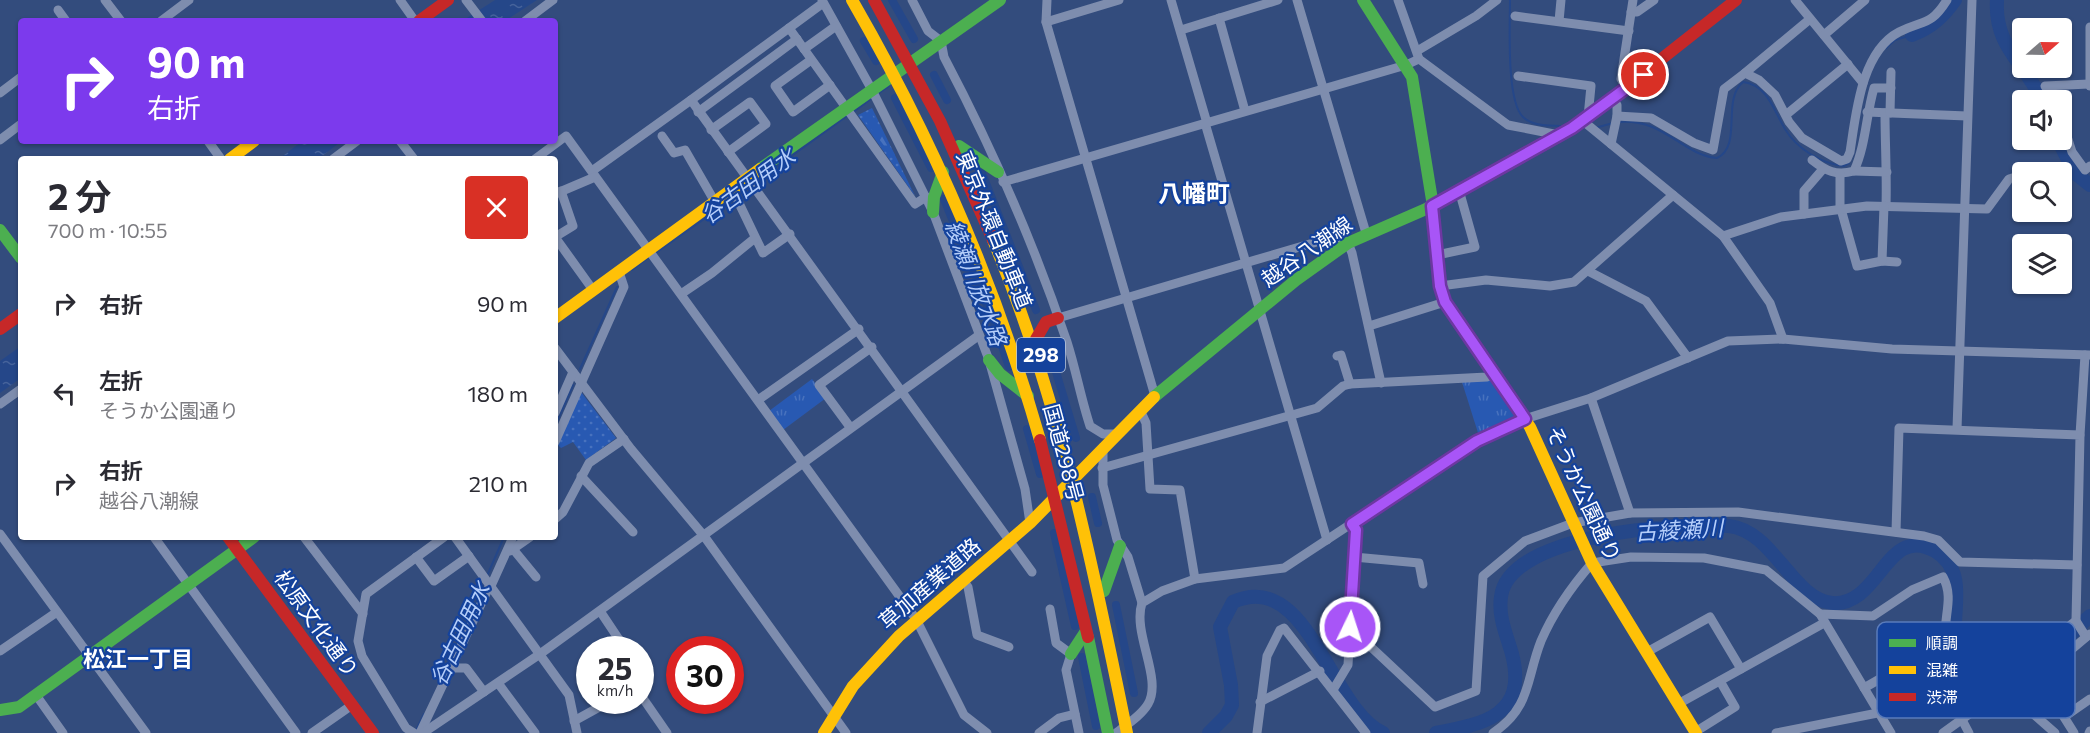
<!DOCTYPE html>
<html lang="ja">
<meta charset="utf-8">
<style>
body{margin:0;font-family:Commissioner,"Noto Sans JP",sans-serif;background:#f2f2f3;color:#2b2b33;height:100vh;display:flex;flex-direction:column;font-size:22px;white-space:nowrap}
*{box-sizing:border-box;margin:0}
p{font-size:20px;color:#7c7c81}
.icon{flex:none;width:33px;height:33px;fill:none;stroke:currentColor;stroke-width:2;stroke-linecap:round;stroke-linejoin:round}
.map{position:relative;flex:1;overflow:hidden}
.details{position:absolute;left:18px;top:156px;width:540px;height:384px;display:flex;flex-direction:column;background:#fff;border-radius:6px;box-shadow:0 2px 4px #0004}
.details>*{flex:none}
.hud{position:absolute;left:18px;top:18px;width:540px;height:126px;border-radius:6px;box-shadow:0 2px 4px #0004;background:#7c3aed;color:#fff;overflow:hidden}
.needle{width:39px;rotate:70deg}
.buttons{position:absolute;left:2012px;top:18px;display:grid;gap:12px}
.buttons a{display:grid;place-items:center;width:60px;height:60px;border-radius:6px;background:#fff;box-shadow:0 2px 4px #0004;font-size:30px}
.speed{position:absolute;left:576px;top:636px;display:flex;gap:12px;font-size:30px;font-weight:700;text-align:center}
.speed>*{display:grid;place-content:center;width:78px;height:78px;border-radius:50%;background:#fff;box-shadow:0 2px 4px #0004;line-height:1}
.speed small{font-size:15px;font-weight:400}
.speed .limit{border:9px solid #d22;background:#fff;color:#111}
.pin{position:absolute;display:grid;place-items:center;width:51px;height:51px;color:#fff;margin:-26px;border:3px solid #fff;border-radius:50%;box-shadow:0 2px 6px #0007}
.me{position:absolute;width:66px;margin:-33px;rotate:4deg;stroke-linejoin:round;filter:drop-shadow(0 0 4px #0008)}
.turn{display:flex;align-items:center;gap:21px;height:126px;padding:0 30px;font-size:27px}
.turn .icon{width:78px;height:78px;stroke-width:2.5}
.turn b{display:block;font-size:42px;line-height:51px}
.round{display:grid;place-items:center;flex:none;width:63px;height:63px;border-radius:6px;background:#f2f2f3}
.overview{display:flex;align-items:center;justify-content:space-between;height:102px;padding:0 30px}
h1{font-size:36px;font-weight:700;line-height:45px}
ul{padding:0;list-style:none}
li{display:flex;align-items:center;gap:18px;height:90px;padding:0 30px}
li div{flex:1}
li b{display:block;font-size:22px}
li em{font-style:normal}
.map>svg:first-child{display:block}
</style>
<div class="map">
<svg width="2090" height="733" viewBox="0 0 2090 733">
<defs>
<pattern id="grass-dots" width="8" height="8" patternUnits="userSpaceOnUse" patternTransform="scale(1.5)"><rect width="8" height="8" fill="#2859b2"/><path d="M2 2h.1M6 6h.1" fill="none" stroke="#4872be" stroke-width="1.8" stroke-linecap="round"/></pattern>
<pattern id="forest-firs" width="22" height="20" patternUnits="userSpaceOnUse" patternTransform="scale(1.5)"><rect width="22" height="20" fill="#2859b2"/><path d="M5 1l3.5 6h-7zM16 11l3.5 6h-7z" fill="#4872be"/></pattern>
<pattern id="park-tufts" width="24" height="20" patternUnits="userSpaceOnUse" patternTransform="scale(1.5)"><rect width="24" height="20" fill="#2859b2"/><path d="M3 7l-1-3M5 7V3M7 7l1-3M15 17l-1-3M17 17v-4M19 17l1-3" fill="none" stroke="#4872be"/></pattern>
<pattern id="water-ripples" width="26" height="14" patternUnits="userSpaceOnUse" patternTransform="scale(1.5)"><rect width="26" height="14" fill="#254789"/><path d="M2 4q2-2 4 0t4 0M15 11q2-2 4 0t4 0" fill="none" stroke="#46639b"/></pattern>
</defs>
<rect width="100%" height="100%" fill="#334c7d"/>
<g fill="url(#grass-dots)">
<path d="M872,108L915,196L858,115Z"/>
<path d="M581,392L616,438L586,460L573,442L561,448L558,445Z"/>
</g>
<path fill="url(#forest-firs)" d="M871,113L895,155L892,156L866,122L864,118Z"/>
<g fill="url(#park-tufts)">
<path d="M812,379L826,398L783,430L769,411Z"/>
<path d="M1492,379L1515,413L1514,419L1479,436L1462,382Z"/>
</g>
<g fill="url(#water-ripples)">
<path d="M495,0H537L505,21H462Z"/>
<path d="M302,141H342L318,159H279Z"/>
<path d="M21,346V378L0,393V361Z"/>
</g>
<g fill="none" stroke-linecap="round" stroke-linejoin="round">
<g stroke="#254789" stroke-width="2">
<path d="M1510,0C1510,23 1506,101 1523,117C1533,127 1551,125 1563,126"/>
<path d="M1886,48L1895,40L1912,35"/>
<path d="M879,93L889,86"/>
<path d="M852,113L871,99"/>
<path d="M1619,122C1664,118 1682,155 1717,158C1743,146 1721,100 1743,82C1768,85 1774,111 1785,129C1797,149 1822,164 1844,166L1849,163"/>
<path d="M1595,128L1613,123"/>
<path d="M754,183L847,116"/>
<path d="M654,254L750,187"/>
<path d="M632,270L649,257"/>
<path d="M580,369L617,287"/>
<path d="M555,426L573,385"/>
<path d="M487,576L504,537"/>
<path d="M458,641L484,584"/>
<path d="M416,730L424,714"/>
</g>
<g stroke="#254789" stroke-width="8">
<path d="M892,0L914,39"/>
<path d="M864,41L876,61"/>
<path d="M934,75L947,100"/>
<path d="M895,98L931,168"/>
<path d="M982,173L1036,310"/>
<path d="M944,199L996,328L1009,367"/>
<path d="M1049,349L1076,438"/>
<path d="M1027,429L1040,474"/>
<path d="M1092,497L1098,523"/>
<path d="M1054,533L1075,626"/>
<path d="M1116,605L1134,693"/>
<path d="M1082,657L1096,726"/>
</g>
<g stroke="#254789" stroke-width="14">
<path d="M1997,0C1994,47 2025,63 2042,100"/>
<path d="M1912,35C1931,28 1943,17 1955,0"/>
<path d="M2058,140L2075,173L2090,185"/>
<path d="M1209,733L1226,716L1232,705L1231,685L1220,627L1233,602C1309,568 1330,710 1383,733"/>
<path d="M1436,733C1483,724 1528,716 1512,654C1507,636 1498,617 1501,597C1508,534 1680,522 1729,526C1774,531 1792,599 1832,603C1880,607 1886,523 1935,551C1967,570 1953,606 1955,635C1956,649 1964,659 1975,667C2013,696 2064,640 2090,616"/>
</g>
<g stroke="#7e8dae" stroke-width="9">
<path d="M105,0L121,21"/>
<path d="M400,0L415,21"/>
<path d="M466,0L482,21"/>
<path d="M822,0L872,90L933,212L989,360L1025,489L1030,523"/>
<path d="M912,0L928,31L941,41L944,57C992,148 1034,244 1067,342C1076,370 1081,399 1090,426L1103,434H1116"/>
<path d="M1047,0L1046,22L1155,396"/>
<path d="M1171,0L1207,123"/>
<path d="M1297,0L1366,233"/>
<path d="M1398,0L1419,59L1508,125L1559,135"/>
<path d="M1795,0L1863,83"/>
<path d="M58,10L66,21"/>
<path d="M1631,12H1637L1654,0"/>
<path d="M1515,16L1629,31"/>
<path d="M1219,18L1245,111"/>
<path d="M161,21L189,0"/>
<path d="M525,21L553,0"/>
<path d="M1559,21L1561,0"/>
<path d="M1046,22L1119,0"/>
<path d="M2090,27V86"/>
<path d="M789,28L915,204L926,197"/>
<path d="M1181,30L1278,0"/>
<path d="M1824,35L1865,0"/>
<path d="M804,49L836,26"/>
<path d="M1417,51L1476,16L1497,0"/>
<path d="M811,60L775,86L793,112L830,85"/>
<path d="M1745,73L1810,19"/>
<path d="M1518,76L1591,86L1588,117"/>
<path d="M1627,89L1621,79L1633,0"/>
<path d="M0,93L21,77"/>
<path d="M691,100L823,3"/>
<path d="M1613,100L1617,105V116L1651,118L1694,143L1713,150L1724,89L1745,73L1759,80L1775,95L1789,122L1802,138L1841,161L1847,159L1850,152C1856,114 1861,52 1899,32C1924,19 1930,27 1947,0"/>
<path d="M2054,100L2045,86L2089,84"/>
<path d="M698,112L797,39"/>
<path d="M1867,112L1967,116"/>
<path d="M1885,113C1885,144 1887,174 1886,206"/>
<path d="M1890,113L1891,72"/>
<path d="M1787,114L1848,64"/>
<path d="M2061,118L2072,152L2085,170L2090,166"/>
<path d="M1583,121L1723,236L1770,303L1783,339"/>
<path d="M1205,123L1327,540"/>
<path d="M711,130L750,102L766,124L728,152"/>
<path d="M662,136L674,153L685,150L715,202"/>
<path d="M0,140L21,124"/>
<path d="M208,141L221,159"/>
<path d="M400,141L414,159"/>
<path d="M1611,144L1617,116"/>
<path d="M333,159L357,141"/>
<path d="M535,159L566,136L916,619L964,715L987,733"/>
<path d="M1812,160C1826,171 1836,176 1854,171C1866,145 1866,115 1874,88H1891"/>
<path d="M592,171L691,100L1032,572"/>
<path d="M1854,171L1887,172"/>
<path d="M2032,172L2060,169"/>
<path d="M1003,182L1406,65L1419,59"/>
<path d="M555,194L595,177"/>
<path d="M738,201L763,253L790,234"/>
<path d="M1840,209V174"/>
<path d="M1841,209L1857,266L1882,261L1897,262"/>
<path d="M1804,214V191L1823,169"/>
<path d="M1723,236L1781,217L1867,206L1987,209L2009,179L2022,175"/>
<path d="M555,237L593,290"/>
<path d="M555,237L573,226L561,191"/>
<path d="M1437,255L1475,247L1459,190"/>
<path d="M1882,261L1884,206"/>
<path d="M1588,271L1646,301L1688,358"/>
<path d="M1440,286L1486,280L1550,286L1574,282L1673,195"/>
<path d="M681,294L712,273L755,238"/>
<path d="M1058,318L1337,236L1348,243L1352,253L1381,383"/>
<path d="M1369,326L1445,302"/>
<path d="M555,348L631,449L704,536L846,733"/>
<path d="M1337,356L1341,355L1350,384"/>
<path d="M1591,398L1630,513"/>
<path d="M758,400L859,329"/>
<path d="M0,404L21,389"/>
<path d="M1140,410L1146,423L1150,489L1180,490L1195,579"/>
<path d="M555,413L573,372"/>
<path d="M850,427L819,385L872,347"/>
<path d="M1957,429L1972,0"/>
<path d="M2080,435L2085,355"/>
<path d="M555,442L624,287L619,272"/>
<path d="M1103,447V485L1117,540L1128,557L1142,603"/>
<path d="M1102,468L1317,408L1343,386L1350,384L1487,377L1493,373"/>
<path d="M581,476L633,532"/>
<path d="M555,519L563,512L589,463L624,439"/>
<path d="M1896,532L1899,428L2080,435L2076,621L2086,637"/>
<path d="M0,534L146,733"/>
<path d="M154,537L296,733"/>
<path d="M304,537L363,614"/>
<path d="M455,537L569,695L577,733"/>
<path d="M513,549L536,577"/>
<path d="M510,551L530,537"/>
<path d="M416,557L434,581L469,556"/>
<path d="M1354,557L1419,563L1423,584"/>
<path d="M963,580L968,587L977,635L1009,647"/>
<path d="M491,586L513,537"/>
<path d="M1050,609L1056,643L1071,654L1066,670L1079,733"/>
<path d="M600,611L626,650"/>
<path d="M1820,614L1873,616L1912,590L1943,577C1955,599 1942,619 1946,641C1949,661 1967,677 1979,691"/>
<path d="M2023,630L2061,632L2076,621"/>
<path d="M1350,633H1356L1435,707L1476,691L1483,576L1525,541L1573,523L1630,513L1738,512L1924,536L1938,540L1960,562L2077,565"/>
<path d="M0,651L57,612"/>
<path d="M1647,652L1710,617L1741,669"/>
<path d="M451,668H466L484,692"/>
<path d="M640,670L643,674L640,675"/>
<path d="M498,683L535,733"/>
<path d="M1864,688L1946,641"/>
<path d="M2005,689L2055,733"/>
<path d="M1333,690L1348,665L1356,530L1352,524"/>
<path d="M640,694L667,733"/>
<path d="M36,695L63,733"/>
<path d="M1950,697L1969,733"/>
<path d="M1260,702L1320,671"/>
<path d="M1678,704L1824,623"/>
<path d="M574,721L612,700"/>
<path d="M1695,732L1735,707L1720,681"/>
<path d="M312,733L352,705"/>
<path d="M414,733L406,728L362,656L358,641L366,594L444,537"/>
<path d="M420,733L490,585"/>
<path d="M423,733L540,654L978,336"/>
<path d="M1039,733L1059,718L1075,714"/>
<path d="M1116,733C1126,725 1141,716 1148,704C1163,679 1132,633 1142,603L1162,591L1195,579L1284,568L1477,441L1525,419L1591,398L1728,341L1783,339L1892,349L2090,355"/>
<path d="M1257,733L1267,656L1280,630L1284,628L1366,733"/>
<path d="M1493,733C1531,708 1526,679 1541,641C1553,613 1572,586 1592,563L1631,557L1704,558L1766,570L1820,614L1891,733"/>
<path d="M1776,733L2025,684L2047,670L2090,634"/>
<path d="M1943,733L2004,689"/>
<path d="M2074,733L2064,717L2090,699"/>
<path d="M2089,733L2090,731"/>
</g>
<g stroke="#4caf50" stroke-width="12">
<path d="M1363,0L1412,77L1433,206L1440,286L1445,302L1509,396"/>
<path d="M959,146L998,172"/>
<path d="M760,169L1000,0"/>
<path d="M933,212L934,197L943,172"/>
<path d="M0,230L21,258"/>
<path d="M989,360L1000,374L1028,396"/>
<path d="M1154,397L1296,280L1348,243L1426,209L1561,133"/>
<path d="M1104,591L1120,546"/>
<path d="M1088,637L1108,733"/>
<path d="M1071,654L1086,631"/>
<path d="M0,710L19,707L254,537"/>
</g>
<g stroke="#ffc107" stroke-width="12">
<path d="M852,0C933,140 996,285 1040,440"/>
<path d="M230,159L254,141"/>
<path d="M993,240C1059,397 1093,566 1127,733"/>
<path d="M555,318L760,169"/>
<path d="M1509,396L1530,427L1592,563L1696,733"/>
<path d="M824,733L853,686L899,636L1030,523L1154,397"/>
</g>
<g stroke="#c62828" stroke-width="12">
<path d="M874,0L940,121L993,240"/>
<path d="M419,21L448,0"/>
<path d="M1561,133L1583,121L1736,0"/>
<path d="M0,329L21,314"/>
<path d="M1036,339L1046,322L1058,318"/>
<path d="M1040,440L1088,637"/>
<path d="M228,537L373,733"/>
</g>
</g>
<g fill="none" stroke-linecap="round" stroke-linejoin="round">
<defs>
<path id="route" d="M1350,627L1356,530L1352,524L1477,441L1525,419L1445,302L1440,286L1432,206L1572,128L1644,75"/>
</defs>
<use href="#route" stroke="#6d37a1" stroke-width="15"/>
<use href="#route" stroke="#a855f7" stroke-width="10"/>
</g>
<g text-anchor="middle" stroke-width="4.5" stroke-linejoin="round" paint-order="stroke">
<rect fill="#14429c" stroke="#b8c6e1" stroke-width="1.5" x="1017" y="338" width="48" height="34" rx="4.5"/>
<g font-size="20" font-weight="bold" fill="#fff">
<text x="1041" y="362">298</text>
</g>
<g font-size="21" fill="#fff" stroke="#14429c">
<text transform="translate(994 230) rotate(68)" y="7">東京外環自動車道</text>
<text transform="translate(1307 252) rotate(-35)" y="7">越谷八潮線</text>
<text transform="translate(1063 453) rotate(75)" y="7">国道298号</text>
<text transform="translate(1583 494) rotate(65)" y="7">そうか公園通り</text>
<text transform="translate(930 584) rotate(-41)" y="7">草加産業道路</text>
<text transform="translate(316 624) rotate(54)" y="7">松原文化通り</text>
</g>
<g font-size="22" font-style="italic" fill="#b5cefa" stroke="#14429c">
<text transform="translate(748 186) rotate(-36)" y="8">谷古田用水</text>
<text transform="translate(976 283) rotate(69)" y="8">綾瀬川放水路</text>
<text transform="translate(1679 530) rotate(-3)" y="8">古綾瀬川</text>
<text transform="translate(460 634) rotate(-65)" y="8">谷古田用水</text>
</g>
<g font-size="22" font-weight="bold" fill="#fff" stroke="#14429c">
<text x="138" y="667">松江一丁目</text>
</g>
<g font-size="24" font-weight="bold" fill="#fff" stroke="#14429c">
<text x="1194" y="202">八幡町</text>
</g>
</g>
<rect x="1877" y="622" width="198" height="96" rx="9" fill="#14429c" stroke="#5a7bba" stroke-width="1.5"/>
<rect x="1889" y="639" width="27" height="8" fill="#4caf50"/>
<rect x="1889" y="666" width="27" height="8" fill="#ffc107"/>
<rect x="1889" y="693" width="27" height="8" fill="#c62828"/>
<g font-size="16" fill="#fff">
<text x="1926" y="649">順調</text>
<text x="1926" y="676">混雑</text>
<text x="1926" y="703">渋滞</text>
</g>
</svg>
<div class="buttons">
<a><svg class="needle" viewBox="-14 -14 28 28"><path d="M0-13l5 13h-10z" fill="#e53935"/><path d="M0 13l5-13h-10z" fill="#7c7c81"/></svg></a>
<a><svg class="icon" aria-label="sound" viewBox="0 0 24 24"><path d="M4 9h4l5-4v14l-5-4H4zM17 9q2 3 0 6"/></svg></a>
<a><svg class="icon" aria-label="search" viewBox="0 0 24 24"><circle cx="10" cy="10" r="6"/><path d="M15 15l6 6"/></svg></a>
<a><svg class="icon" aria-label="layers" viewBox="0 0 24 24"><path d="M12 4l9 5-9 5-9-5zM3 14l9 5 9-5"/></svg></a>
</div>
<div class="speed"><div>25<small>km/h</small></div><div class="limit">30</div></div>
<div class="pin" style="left:1644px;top:75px;background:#d93025"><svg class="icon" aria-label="arrive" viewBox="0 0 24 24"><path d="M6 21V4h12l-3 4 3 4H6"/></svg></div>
<svg class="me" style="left:1350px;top:627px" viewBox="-20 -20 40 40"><circle r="17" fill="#a855f7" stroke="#fff" stroke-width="3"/><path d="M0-11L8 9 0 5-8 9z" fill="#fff"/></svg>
<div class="hud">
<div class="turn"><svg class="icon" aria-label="right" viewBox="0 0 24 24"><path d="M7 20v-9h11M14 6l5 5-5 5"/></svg><div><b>90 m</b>右折</div></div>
</div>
<section class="details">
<div class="overview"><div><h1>2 分</h1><p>700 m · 10:55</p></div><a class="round" style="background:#d93025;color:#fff"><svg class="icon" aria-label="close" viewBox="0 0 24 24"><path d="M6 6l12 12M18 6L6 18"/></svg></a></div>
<ul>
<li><svg class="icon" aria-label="right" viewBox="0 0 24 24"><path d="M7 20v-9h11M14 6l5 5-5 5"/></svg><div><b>右折</b></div><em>90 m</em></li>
<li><svg class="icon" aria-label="left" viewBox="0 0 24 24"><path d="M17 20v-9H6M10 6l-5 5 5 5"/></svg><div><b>左折</b><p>そうか公園通り</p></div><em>180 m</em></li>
<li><svg class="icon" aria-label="right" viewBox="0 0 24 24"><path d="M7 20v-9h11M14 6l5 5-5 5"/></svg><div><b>右折</b><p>越谷八潮線</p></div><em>210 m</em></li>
</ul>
</section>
</div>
